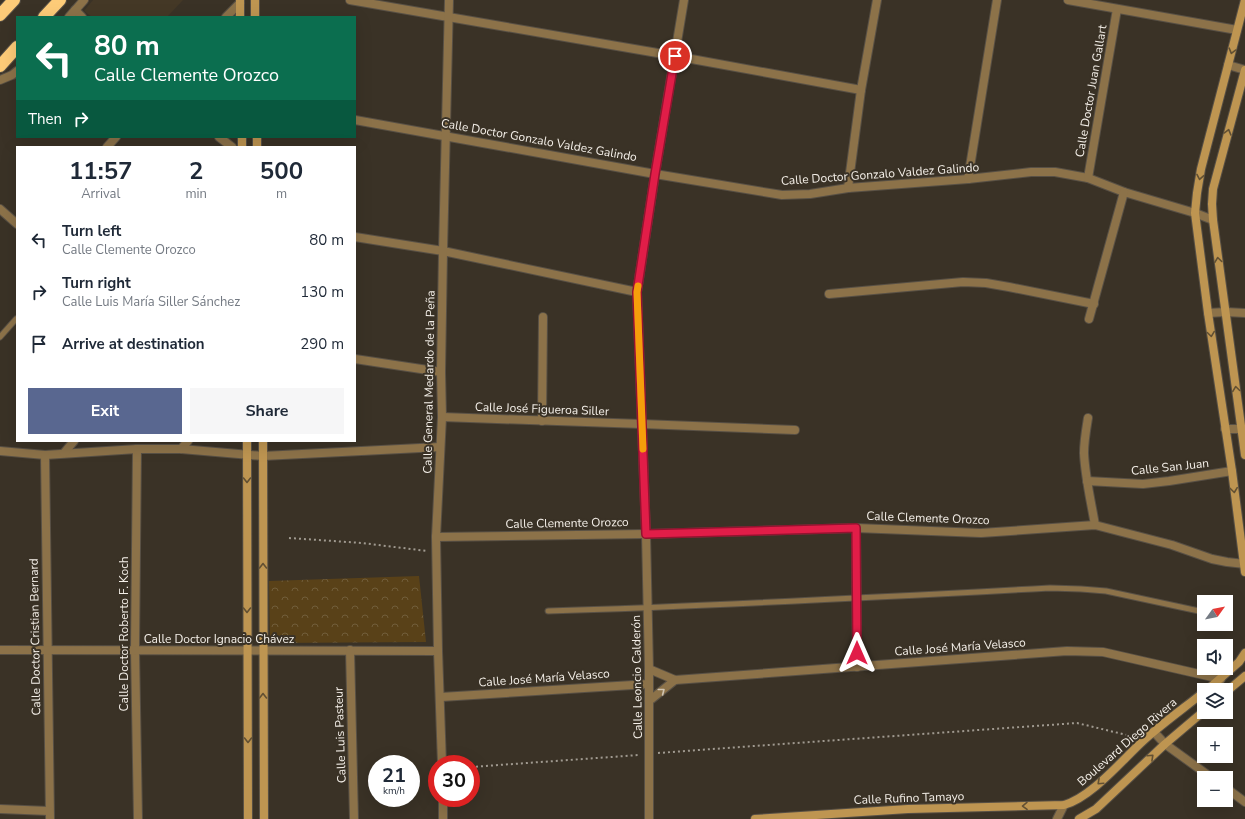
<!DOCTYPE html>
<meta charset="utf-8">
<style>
body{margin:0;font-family:"Nunito Sans",sans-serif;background:#f6f6f7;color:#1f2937;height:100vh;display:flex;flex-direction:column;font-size:15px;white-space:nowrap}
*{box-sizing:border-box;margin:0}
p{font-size:13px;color:#747a83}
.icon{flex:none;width:22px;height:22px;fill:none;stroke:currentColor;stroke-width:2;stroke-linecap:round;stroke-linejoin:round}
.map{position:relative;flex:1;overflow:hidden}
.panel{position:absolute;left:16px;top:146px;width:340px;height:296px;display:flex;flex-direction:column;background:#fff;border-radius:0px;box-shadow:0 4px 16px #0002}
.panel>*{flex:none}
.guide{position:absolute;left:16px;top:16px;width:340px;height:122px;border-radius:0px;box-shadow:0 4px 16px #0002;background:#0b6e4f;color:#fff;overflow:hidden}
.needle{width:26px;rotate:57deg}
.fabs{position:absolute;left:1197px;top:595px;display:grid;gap:8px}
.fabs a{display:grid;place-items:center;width:36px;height:36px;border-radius:0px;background:#fff;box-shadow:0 4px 16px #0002;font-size:20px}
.speed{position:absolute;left:368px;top:755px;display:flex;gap:8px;font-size:20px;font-weight:700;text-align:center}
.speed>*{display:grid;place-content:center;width:52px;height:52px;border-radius:50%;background:#fff;box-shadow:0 4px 16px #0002;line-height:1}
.speed small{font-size:10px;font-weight:400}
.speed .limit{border:6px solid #d22;background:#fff;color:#111}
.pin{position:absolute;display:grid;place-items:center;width:34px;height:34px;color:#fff;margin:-17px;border:2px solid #fff;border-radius:50%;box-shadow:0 1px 4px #0007}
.me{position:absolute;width:44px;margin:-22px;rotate:0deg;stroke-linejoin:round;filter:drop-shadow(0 0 3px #0008)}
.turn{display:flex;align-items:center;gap:14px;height:84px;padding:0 12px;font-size:18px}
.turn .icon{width:52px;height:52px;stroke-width:2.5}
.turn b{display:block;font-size:28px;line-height:34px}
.then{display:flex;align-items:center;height:38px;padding:0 12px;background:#0003;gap:8px;font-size:15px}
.eta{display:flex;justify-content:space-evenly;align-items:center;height:68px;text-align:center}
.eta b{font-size:24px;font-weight:700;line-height:28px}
.primary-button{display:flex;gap:8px;margin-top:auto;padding:8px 12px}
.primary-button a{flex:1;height:46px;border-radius:0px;background:#596790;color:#fff;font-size:16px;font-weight:700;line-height:46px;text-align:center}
.primary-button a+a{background:#f6f6f7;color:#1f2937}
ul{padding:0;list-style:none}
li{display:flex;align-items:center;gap:12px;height:52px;padding:0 12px}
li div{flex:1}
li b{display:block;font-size:15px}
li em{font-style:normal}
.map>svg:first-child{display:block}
</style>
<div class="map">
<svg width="1245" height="819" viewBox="0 0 1245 819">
<defs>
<pattern id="park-crowns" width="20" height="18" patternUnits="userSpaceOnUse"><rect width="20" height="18" fill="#594118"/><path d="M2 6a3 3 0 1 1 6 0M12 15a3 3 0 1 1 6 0" fill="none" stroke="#715d3a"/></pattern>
</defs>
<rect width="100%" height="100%" fill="#3a3226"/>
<path fill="#443826" d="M93,0H183L167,17H92L84,11Z"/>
<path fill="url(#park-crowns)" d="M419,576L426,642L270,643L269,581Z"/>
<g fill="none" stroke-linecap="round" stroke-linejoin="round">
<defs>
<g id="lane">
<path d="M0,337L16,319"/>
<path d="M548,611C716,606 883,597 1050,588L1081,589L1106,591L1199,611"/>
</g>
<g id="street">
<path d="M350,0L675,56L861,90"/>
<path d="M1068,0L1237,30"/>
<path d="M75,10L82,17"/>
<path d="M69,17L84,0"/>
<path d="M226,17L240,3"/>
<path d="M1228,65L1245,70"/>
<path d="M0,80L12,75L17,71"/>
<path d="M355,120L655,174L782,195L810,194L848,188L968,179L1031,172H1055L1088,178L1124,192L1195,213L1213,220"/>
<path d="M219,137L232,147"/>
<path d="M107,147L116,137"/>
<path d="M1088,178L1117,9"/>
<path d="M968,179L997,0"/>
<path d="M848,188L861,90L877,0"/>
<path d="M0,209L17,224"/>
<path d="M355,237L443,251L637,292"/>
<path d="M829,294L963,282L986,283L1009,287L1094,304"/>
<path d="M1208,313L1226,312L1245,313"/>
<path d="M1089,319L1124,192"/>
<path d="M355,359L441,372"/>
<path d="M442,417L642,424L795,430"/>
<path d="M1088,418C1086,430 1084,441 1084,453C1085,477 1091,501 1095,525"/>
<path d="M542,421L543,317"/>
<path d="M1225,429H1245"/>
<path d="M137,449L135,650L138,819"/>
<path d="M181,449L188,441"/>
<path d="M0,451L45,455L137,449H181L263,456L440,447"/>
<path d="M64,453L74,441"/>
<path d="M45,455L50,819"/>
<path d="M1087,481L1143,484L1169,481L1232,471"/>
<path d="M856,528L857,667"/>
<path d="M436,537L646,534L856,528L981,533L1095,525L1172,545L1212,559L1227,562L1245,564"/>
<path d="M0,650L438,651"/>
<path d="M350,650L354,819"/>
<path d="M649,669L675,680L1067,651L1103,652L1221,679"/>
<path d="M441,697L649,684"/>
<path d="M649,701L675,680"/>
<path d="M1154,732L1165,744L1212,778"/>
<path d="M442,764L438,651L436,537L442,417L441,372L443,251L449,0"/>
<path d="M1226,788L1245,802"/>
<path d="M443,798V819"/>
<path d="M0,809L49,811"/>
<path d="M649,819V669L646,534L637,292L655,174L684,0"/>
<path d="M1057,819L1064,805"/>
</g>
<g id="secondary">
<path d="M240,0V17"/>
<path d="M255,0V17"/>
<path d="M1245,0L1201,169L1197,193L1195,213L1208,313L1232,471L1245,572"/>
<path d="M1245,70L1213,189L1212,204L1213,220L1245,455"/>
<path d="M242,137V147"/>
<path d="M257,137V147"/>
<path d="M247,441L248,819"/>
<path d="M263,441L264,819"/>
<path d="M1207,690L1239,662L1245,653"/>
<path d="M1226,692L1245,676"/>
<path d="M755,819L908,809L1064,805C1092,797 1122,760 1144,740C1163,723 1184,708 1204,692"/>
<path d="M1079,819L1096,809L1165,744L1204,711"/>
</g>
<g id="highway">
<path d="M0,15L14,0"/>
<path d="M44,17L60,0"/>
<path d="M0,66L17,47"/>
</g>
</defs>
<use href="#lane" stroke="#585045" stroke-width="7"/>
<use href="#street" stroke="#585045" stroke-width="10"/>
<use href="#secondary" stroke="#585045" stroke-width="10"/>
<use href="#highway" stroke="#585045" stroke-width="14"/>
<g stroke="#a09a90" stroke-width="2" stroke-dasharray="2 3" stroke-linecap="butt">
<path d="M289,538L362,543L427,551"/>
<path d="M658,753L754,746L1077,723L1135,737"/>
<path d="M471,767L639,755"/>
</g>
<use href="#lane" stroke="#8c7249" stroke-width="5"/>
<use href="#street" stroke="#8c7249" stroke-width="8"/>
<use href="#secondary" stroke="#be9551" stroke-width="8"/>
<use href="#highway" stroke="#fdcb78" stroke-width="12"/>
</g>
<defs><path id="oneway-chevron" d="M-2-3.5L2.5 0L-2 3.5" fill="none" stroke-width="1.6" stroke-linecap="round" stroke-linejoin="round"/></defs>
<g stroke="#625033">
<use href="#oneway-chevron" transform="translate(1232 51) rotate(105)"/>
<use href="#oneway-chevron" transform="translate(1228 132) rotate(-75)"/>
<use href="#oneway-chevron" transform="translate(1200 177) rotate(100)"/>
<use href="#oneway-chevron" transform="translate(1218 260) rotate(-98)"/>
<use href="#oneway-chevron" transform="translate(1211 334) rotate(82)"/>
<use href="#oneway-chevron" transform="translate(1236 389) rotate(-98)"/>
<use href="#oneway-chevron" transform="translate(247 480) rotate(90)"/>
<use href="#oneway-chevron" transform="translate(1234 490) rotate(83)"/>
<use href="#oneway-chevron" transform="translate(263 566) rotate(-90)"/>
<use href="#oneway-chevron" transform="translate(247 610) rotate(90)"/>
<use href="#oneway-chevron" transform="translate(263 696) rotate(-90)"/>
<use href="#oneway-chevron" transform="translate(248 740) rotate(90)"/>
<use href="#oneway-chevron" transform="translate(1151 757) rotate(-43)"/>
<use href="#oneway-chevron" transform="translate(1100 782) rotate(137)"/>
<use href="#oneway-chevron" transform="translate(1025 806) rotate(179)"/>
</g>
<use stroke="#d0c4b1" href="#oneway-chevron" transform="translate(662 691) rotate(-38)"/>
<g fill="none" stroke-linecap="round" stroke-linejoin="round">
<defs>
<path id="route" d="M675,56L655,174L637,292L646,534L856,528L857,653"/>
</defs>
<use href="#route" stroke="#92132f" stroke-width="10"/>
<use href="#route" stroke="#e11d48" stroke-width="7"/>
<path stroke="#f59e0b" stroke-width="7" d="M638,286L637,292L643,449"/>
</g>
<g text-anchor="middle" stroke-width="4" stroke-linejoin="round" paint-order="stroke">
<g font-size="12" fill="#f5f0e9" stroke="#3a3226">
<text transform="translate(1091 91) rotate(-80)" y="4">Calle Doctor Juan Gallart</text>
<text transform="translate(539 140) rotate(10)" y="4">Calle Doctor Gonzalo Valdez Galindo</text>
<text transform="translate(880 174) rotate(-4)" y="4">Calle Doctor Gonzalo Valdez Galindo</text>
<text transform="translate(429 382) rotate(-89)" y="4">Calle General Medardo de la Peña</text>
<text transform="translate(542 409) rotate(2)" y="4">Calle José Figueroa Siller</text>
<text transform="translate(1170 467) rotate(-6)" y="4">Calle San Juan</text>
<text transform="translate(928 518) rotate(2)" y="4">Calle Clemente Orozco</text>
<text transform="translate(567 523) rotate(-1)" y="4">Calle Clemente Orozco</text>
<text transform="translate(124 634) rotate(-90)" y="4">Calle Doctor Roberto F. Koch</text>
<text transform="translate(35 637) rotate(-91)" y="4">Calle Doctor Cristian Bernard</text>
<text x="219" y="643">Calle Doctor Ignacio Chávez</text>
<text transform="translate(960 647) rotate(-4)" y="4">Calle José María Velasco</text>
<text transform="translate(637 677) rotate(-91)" y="4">Calle Leoncio Calderón</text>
<text transform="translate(544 678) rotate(-4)" y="4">Calle José María Velasco</text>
<text transform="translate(340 735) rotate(-92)" y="4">Calle Luis Pasteur</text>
<text transform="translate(1127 742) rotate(-41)" y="4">Boulevard Diego Rivera</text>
<text transform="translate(909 798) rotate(-2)" y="4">Calle Rufino Tamayo</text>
</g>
</g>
</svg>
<div class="fabs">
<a><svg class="needle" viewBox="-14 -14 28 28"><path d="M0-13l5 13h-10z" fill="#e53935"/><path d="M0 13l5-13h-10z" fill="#747a83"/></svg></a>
<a><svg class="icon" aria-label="sound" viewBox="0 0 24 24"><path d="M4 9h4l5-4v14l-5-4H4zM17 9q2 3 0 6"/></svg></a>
<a><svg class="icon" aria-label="layers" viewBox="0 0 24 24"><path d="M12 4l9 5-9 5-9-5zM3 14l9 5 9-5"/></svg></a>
<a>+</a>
<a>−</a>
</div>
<div class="speed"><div>21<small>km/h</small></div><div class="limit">30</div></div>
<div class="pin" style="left:675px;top:56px;background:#d93025"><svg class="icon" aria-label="arrive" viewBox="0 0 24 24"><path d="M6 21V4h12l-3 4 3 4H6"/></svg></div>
<svg class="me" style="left:857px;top:653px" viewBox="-20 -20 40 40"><path d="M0-17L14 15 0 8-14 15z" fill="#e11d48" stroke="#fff" stroke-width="4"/></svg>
<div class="guide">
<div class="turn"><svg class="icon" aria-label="left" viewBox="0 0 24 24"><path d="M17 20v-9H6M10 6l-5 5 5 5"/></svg><div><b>80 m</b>Calle Clemente Orozco</div></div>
<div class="then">Then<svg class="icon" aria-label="right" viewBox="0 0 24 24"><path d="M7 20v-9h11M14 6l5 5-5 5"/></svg></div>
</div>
<section class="panel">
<div class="eta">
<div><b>11:57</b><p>Arrival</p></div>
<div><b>2</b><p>min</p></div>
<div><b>500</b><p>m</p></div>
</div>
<ul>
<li><svg class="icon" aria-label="left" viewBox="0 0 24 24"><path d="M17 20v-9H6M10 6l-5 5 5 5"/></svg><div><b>Turn left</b><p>Calle Clemente Orozco</p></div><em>80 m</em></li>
<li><svg class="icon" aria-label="right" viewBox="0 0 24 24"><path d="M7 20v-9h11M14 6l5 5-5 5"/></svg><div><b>Turn right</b><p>Calle Luis María Siller Sánchez</p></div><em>130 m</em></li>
<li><svg class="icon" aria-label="arrive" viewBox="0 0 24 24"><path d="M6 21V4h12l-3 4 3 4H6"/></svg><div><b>Arrive at destination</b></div><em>290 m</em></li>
</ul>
<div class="primary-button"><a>Exit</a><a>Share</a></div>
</section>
</div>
